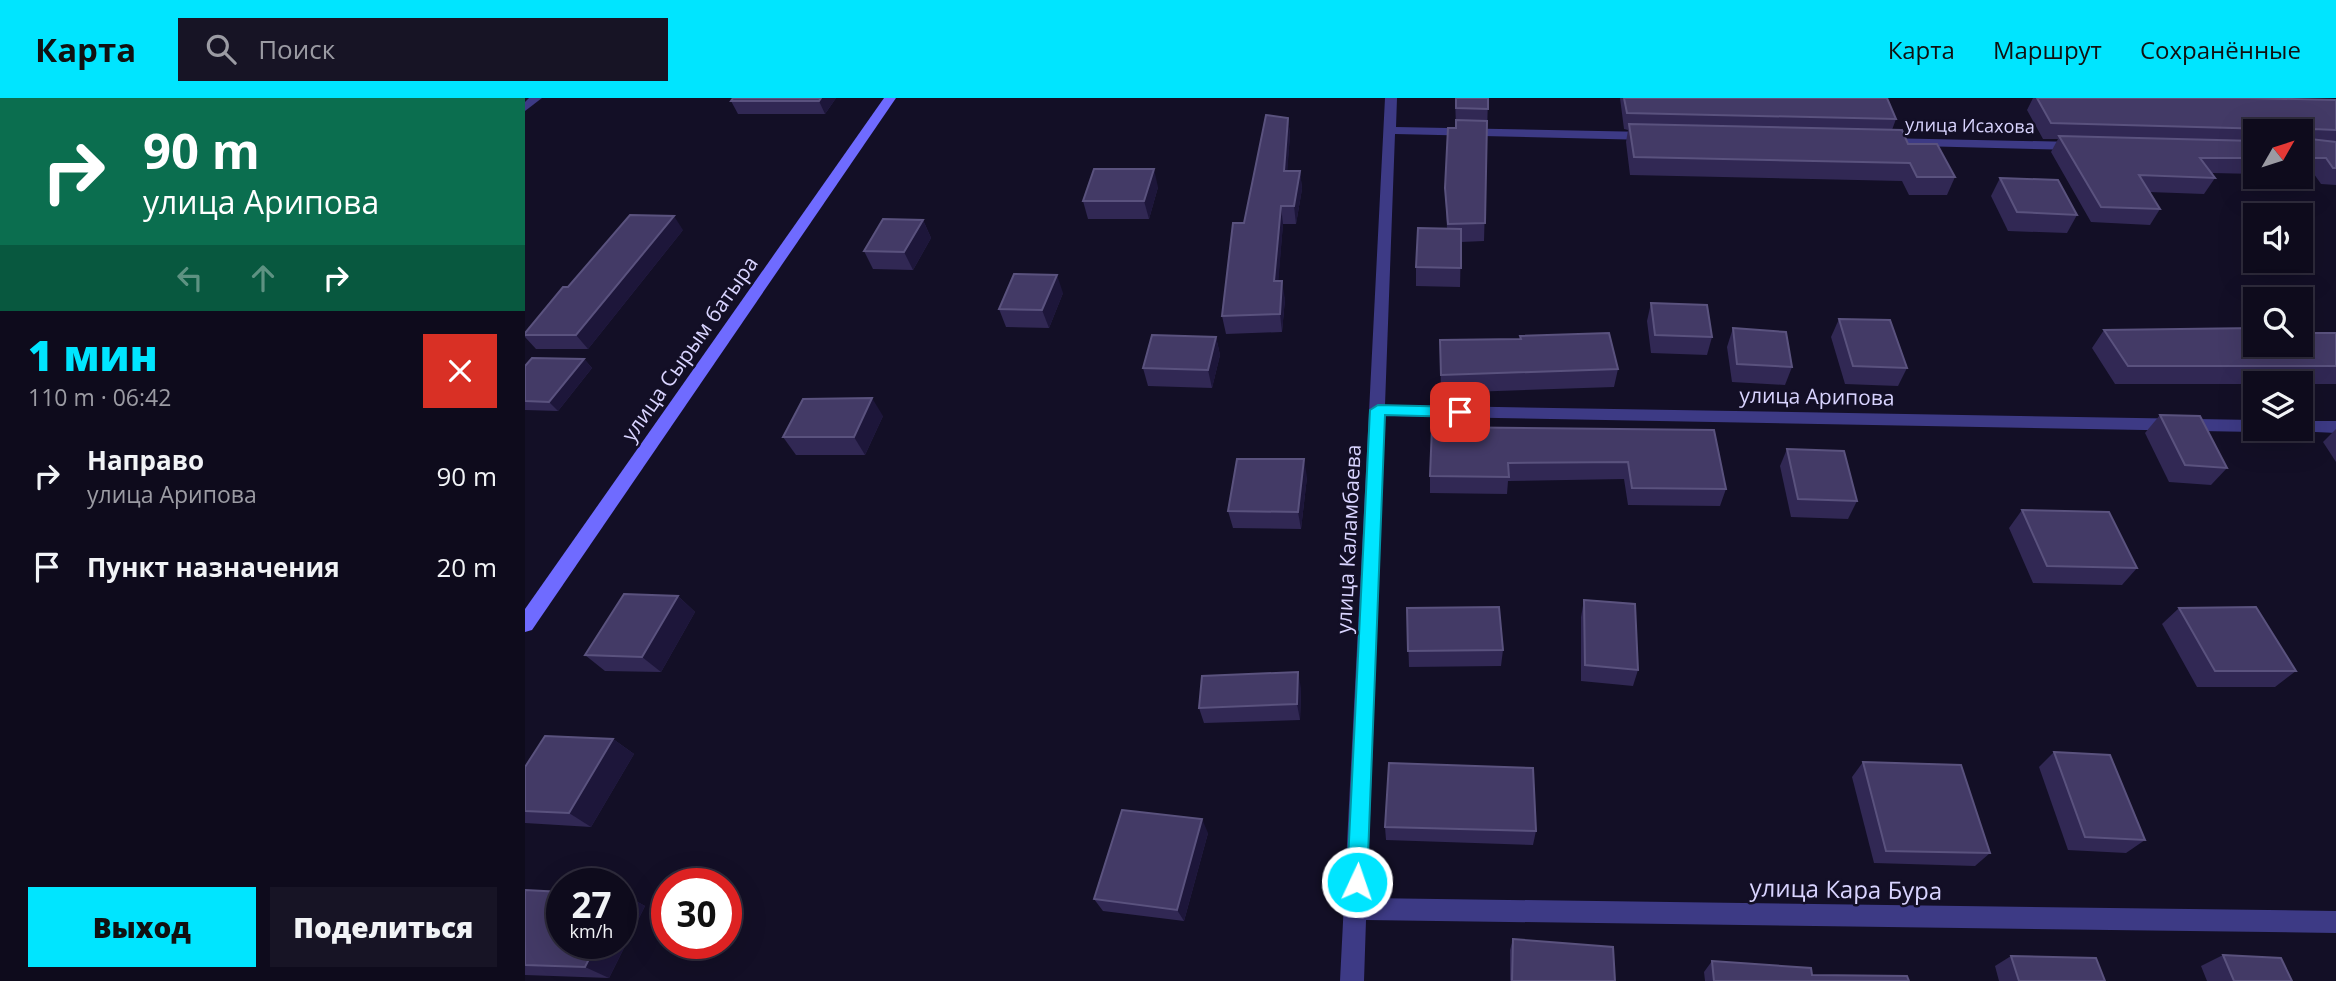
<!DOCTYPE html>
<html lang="ru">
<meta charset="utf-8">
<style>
body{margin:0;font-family:"Open Sans",sans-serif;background:#171425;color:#f1f3f6;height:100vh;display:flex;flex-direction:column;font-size:26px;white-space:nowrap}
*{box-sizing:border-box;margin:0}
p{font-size:23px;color:#9b9ba3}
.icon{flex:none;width:38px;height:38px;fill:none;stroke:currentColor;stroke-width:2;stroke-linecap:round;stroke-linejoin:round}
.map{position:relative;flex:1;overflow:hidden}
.panel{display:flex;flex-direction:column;background:#0e0b1c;width:525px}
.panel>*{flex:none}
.banner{background:#0b6e4f;color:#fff;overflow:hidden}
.needle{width:46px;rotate:51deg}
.tools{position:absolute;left:1718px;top:21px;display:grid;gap:14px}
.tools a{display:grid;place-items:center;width:70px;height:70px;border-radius:0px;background:#0e0b1c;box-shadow:0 7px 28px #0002,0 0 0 2px #2e2b3b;font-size:35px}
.speed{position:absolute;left:21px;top:770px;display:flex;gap:14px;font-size:35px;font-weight:700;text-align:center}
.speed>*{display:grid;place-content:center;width:91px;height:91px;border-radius:50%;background:#0e0b1c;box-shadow:0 7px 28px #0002,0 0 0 2px #2e2b3b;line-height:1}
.speed small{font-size:18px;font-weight:400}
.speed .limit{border:10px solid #d22;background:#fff;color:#111}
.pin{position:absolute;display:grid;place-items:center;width:60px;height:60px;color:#fff;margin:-30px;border-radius:14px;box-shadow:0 4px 10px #0006}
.me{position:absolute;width:77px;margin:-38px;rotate:3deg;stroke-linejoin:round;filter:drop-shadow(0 0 5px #0008)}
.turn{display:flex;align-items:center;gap:24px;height:147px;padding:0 28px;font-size:32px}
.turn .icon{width:91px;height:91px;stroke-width:2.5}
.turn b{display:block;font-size:49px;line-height:60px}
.lanes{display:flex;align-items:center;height:66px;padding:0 28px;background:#0003;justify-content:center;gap:35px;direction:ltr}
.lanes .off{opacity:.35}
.round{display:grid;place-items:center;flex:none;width:74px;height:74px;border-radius:0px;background:#171425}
.overview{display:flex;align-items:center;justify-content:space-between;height:119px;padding:0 28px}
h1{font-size:42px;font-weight:800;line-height:52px;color:#00e5ff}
.button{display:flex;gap:14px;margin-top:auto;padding:14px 28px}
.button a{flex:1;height:80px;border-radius:0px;background:#00e5ff;color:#111;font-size:28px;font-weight:800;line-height:80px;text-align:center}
.button a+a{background:#171425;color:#f1f3f6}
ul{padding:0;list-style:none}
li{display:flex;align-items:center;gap:21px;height:91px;padding:0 28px}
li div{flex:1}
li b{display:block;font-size:26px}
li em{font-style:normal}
header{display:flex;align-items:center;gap:42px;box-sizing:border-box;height:98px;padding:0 35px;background:#00e5ff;color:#111}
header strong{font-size:33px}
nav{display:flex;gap:38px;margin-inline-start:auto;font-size:24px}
.search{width:490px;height:63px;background:#171425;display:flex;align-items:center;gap:18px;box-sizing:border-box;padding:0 24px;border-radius:0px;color:#9b9ba3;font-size:26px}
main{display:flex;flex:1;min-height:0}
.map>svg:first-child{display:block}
</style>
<header>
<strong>Карта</strong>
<div class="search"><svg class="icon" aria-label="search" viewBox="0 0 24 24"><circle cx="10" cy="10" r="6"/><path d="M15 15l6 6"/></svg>Поиск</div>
<nav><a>Карта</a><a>Маршрут</a><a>Сохранённые</a></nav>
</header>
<main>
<section class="panel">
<div class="banner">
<div class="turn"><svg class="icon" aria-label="right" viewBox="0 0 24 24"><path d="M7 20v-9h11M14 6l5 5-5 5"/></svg><div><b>90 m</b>улица Арипова</div></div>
<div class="lanes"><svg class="icon off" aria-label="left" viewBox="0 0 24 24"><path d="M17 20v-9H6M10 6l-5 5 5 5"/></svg><svg class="icon off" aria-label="ahead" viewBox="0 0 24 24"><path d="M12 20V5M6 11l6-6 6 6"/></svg><svg class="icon" aria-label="right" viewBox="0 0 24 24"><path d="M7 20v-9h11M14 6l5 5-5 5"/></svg></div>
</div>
<div class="overview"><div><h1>1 мин</h1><p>110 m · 06:42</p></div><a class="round" style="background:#d93025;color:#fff"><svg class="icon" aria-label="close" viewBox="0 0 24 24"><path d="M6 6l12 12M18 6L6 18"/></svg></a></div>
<ul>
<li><svg class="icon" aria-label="right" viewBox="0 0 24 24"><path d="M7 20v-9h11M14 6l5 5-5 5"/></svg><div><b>Направо</b><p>улица Арипова</p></div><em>90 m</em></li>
<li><svg class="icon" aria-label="arrive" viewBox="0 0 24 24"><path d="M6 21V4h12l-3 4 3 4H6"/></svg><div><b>Пункт назначения</b></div><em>20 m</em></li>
</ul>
<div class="button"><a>Выход</a><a>Поделиться</a></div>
</section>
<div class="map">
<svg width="1811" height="883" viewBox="0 0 1811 883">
<rect width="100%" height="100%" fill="#130f26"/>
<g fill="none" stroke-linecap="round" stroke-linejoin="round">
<g fill="#3d3a85" fill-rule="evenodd">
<path d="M4,0H17L0,13V4Z"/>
<path d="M860,0H872L871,29L1124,34L1130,38L1124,42L870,36L860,307L1731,322V331H1737L1731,334L860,318L842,800L1811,813V835L841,822L839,883H815Z"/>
<path d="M1358,40L1551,44L1557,48L1551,52L1354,47V41Z"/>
<path d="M1776,323H1811V335L1770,333L1769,331H1776Z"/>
</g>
<path fill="#6f6bff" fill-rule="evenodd" d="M359,0H371L7,532L0,534V511Z"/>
</g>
<g fill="#312854">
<path d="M311,0L300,16H213L206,3Z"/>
<path d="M930,0H963L959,143L936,144L935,189L891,188V169L922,131L920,90L931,30Z"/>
<path d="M1095,0H1362L1371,21L1367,32L1383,46L1430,79L1422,97H1384L1377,83L1105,77L1101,44L1103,32L1099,31Z"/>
<path d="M1508,0H1723L1811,2V87L1796,86L1789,76H1776V33H1731V76L1687,75L1690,80L1679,96L1624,94L1635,111L1625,127L1566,124L1526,54L1533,41H1518L1502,12Z"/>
<path d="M763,20L765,37L762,73H775L777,91L771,126H758L753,183L760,201L757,234L701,236L697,218L719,125Z"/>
<path d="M1475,80L1552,117L1542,135L1483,133L1466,98Z"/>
<path d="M633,89L624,121H563L558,103Z"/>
<path d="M398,122L406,140L388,172L348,171L339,153Z"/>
<path d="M158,132L63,251H11L0,239V235L43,189Z"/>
<path d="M538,195L524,230L481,229L474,211Z"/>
<path d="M1126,205L1187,239L1182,257L1126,255L1122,223Z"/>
<path d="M1314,221L1382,270L1373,288L1320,286L1306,239Z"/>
<path d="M1208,230L1267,269L1260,287L1207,284L1202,249Z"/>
<path d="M1579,232L1731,247L1811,235V286H1590L1567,250Z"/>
<path d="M995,238L1093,271L1089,289L916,295L915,242L995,241Z"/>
<path d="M691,239L695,257L687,290L623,288L618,270Z"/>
<path d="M59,261L67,270L33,313L0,312V268Z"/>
<path d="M1635,317L1702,370L1686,387L1644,384L1620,335Z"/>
<path d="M358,318L340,357H271L258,339Z"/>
<path d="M1811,331V364L1798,344Z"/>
<path d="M1189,332L1201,391L1195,408L1103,407L1099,381L983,383L982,396L905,395V378Z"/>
<path d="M1262,351L1332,403L1323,421L1266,419L1255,368Z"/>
<path d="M782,379L776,431L708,430L703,413Z"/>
<path d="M1497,412L1612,470L1597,487L1508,485L1484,430Z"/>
<path d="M153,498L170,514L136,574L80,573L60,557Z"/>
<path d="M1059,502L1113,572L1108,588L1056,583V519Z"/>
<path d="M882,510L978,552L976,568L884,569Z"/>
<path d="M1654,510L1771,573L1750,589H1672L1637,526Z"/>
<path d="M776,590L775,622L679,625L674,610Z"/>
<path d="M88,641L109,656L66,729L0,725V669Z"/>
<path d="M1529,654L1620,742L1601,755L1543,752L1514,669Z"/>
<path d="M1338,664L1465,755L1450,768L1349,765L1327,679Z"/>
<path d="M860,729L1011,733L1008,747L861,742Z"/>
<path d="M683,735L659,823L578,813L569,801Z"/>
<path d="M0,792L98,796L120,808L84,880L0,877Z"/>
<path d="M988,841L1090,883H985V852Z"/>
<path d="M1698,857L1767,883H1682L1676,868Z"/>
<path d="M1486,858L1580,883H1474L1470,868Z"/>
<path d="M1187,863L1287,877L1384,883H1180L1179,874Z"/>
</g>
<g fill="#1d163a">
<path d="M296,0H311L300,16L294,3Z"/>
<path d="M763,20L765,37L761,91L759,73Z"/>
<path d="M629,71L633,89L624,121L619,103Z"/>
<path d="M775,73L777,91L771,126L769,108Z"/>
<path d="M756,108L758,126L752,201L749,183Z"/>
<path d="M149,118L158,132L63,251L51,237Z"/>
<path d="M398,122L406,140L388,172L379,154Z"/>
<path d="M532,177L538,195L524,230L517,212Z"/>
<path d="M757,183L760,201L757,234L755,216Z"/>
<path d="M691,239L695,257L687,290L683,272Z"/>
<path d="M59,261L67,270L33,313L24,304Z"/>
<path d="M347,300L358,318L340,357L329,339Z"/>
<path d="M779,361L782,379L776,431L773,414Z"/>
<path d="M153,498L170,514L136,574L117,559Z"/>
<path d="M773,574L776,590L775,622L772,606Z"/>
<path d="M88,641L109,656L66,729L44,715Z"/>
<path d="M677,721L683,735L659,823L652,812Z"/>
<path d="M98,796L120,808L84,880L60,869L72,845H96V799Z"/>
</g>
<g fill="#433a66" stroke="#5a527e" stroke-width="2">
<path d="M208,0H296L294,3H206Z"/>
<path d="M931,0H963V11L931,10Z"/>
<path d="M1099,0H1362L1371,21L1102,15Z"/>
<path d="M1512,0H1723L1811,2V32L1788,31L1785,41L1811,44V70H1808L1801,60H1776V33H1743L1744,31L1526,25Z"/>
<path d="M741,17L763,20L759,73H775L769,108H756L749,183H757L755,216L697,218L708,125H719Z"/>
<path d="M931,22L962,23L960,125L923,126L920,90L923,30H931Z"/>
<path d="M1104,26L1377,32L1383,46H1412L1430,79H1392L1385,65L1109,59Z"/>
<path d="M1534,38L1731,43V60H1675L1690,80L1614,77L1635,111L1576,109Z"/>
<path d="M569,71H629L619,103H558Z"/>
<path d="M1475,80L1533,82L1552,117L1492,114Z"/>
<path d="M105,117L149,118L51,237H0V235L38,189H43Z"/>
<path d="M358,121L398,122L379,154L339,153Z"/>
<path d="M893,130L936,131V170L891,169Z"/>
<path d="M489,176L532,177L517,212L474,211Z"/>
<path d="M1126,205L1182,207L1187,239L1130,237Z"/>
<path d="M1314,221L1365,222L1382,270L1328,268Z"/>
<path d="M1208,230L1261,234L1267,269L1212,266Z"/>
<path d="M1731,230V247H1776V235H1811V268H1603L1579,232Z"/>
<path d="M1084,235L1093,271L916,277L915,242L996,241L995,238Z"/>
<path d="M627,237L691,239L683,272L618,270Z"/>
<path d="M7,260L59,261L24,304L0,303V268Z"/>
<path d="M347,300L329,339H258L278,301Z"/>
<path d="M1635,317L1675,318L1702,370L1660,367Z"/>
<path d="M907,329L1189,332L1201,391L1107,390L1103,364L983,365L984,379L905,378Z"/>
<path d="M1262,351L1319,353L1332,403L1273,401Z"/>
<path d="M712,361H779L773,414L703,413Z"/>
<path d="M1497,412L1584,414L1612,470L1522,468Z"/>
<path d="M99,496L153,498L117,559L60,557Z"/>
<path d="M1059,502L1110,506L1113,572L1060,567Z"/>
<path d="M974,509L978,552L883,553L882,510Z"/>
<path d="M1731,509L1771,573H1690L1654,510Z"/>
<path d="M773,574L772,606L674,610L677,578Z"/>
<path d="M20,638L88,641L44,715L0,713V669Z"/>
<path d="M1529,654L1585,657L1620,742L1560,739Z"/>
<path d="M1338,664L1436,667L1465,755L1361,753Z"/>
<path d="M864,665L1008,670L1011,733L860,729Z"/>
<path d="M597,712L677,721L652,812L569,801Z"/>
<path d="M0,792L37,794V845H72L60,869L0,867Z"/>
<path d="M988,841L1088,849L1090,883H987Z"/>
<path d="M1698,857L1756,860L1767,883H1709Z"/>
<path d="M1486,858L1571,860L1580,883H1494Z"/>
<path d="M1187,863L1286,870L1287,877L1382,878L1384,883H1189Z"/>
</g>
<path fill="#00e5ff" stroke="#0095a6" stroke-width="2" d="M853,307L935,309L942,314L935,319L860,317L842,784L839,791L832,794L825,791L822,784L845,312Z"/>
<g text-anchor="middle" stroke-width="5" stroke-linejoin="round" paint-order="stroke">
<g font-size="18" fill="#d9d4ff" stroke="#130f26">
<text transform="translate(1445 28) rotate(1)" y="6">улица Исахова</text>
</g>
<g font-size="21" fill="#d9d4ff" stroke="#130f26">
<text transform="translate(165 251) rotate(-55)" y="7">улица Сырым батыра</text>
<text transform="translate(1292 299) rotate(1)" y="7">улица Арипова</text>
<text transform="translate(824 441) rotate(-87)" y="7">улица Каламбаева</text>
</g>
<g font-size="24" fill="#d9d4ff" stroke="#130f26">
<text transform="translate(1321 792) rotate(1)" y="8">улица Кара Бура</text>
</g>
</g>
</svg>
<div class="tools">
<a><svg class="needle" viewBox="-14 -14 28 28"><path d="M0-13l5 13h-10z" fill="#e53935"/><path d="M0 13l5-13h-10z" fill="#9b9ba3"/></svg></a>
<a><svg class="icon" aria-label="sound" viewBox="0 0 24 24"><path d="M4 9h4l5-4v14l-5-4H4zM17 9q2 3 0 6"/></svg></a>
<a><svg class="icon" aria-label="search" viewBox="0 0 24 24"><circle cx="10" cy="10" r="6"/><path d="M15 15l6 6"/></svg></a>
<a><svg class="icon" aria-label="layers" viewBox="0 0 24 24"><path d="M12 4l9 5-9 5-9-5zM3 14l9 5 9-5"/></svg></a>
</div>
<div class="speed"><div>27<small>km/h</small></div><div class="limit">30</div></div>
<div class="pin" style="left:935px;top:314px;background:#d93025"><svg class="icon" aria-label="arrive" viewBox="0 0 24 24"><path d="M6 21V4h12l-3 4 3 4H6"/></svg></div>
<svg class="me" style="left:832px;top:784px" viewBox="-20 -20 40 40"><circle r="17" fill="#00e5ff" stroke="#fff" stroke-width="3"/><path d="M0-11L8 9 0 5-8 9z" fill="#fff"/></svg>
</div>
</main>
